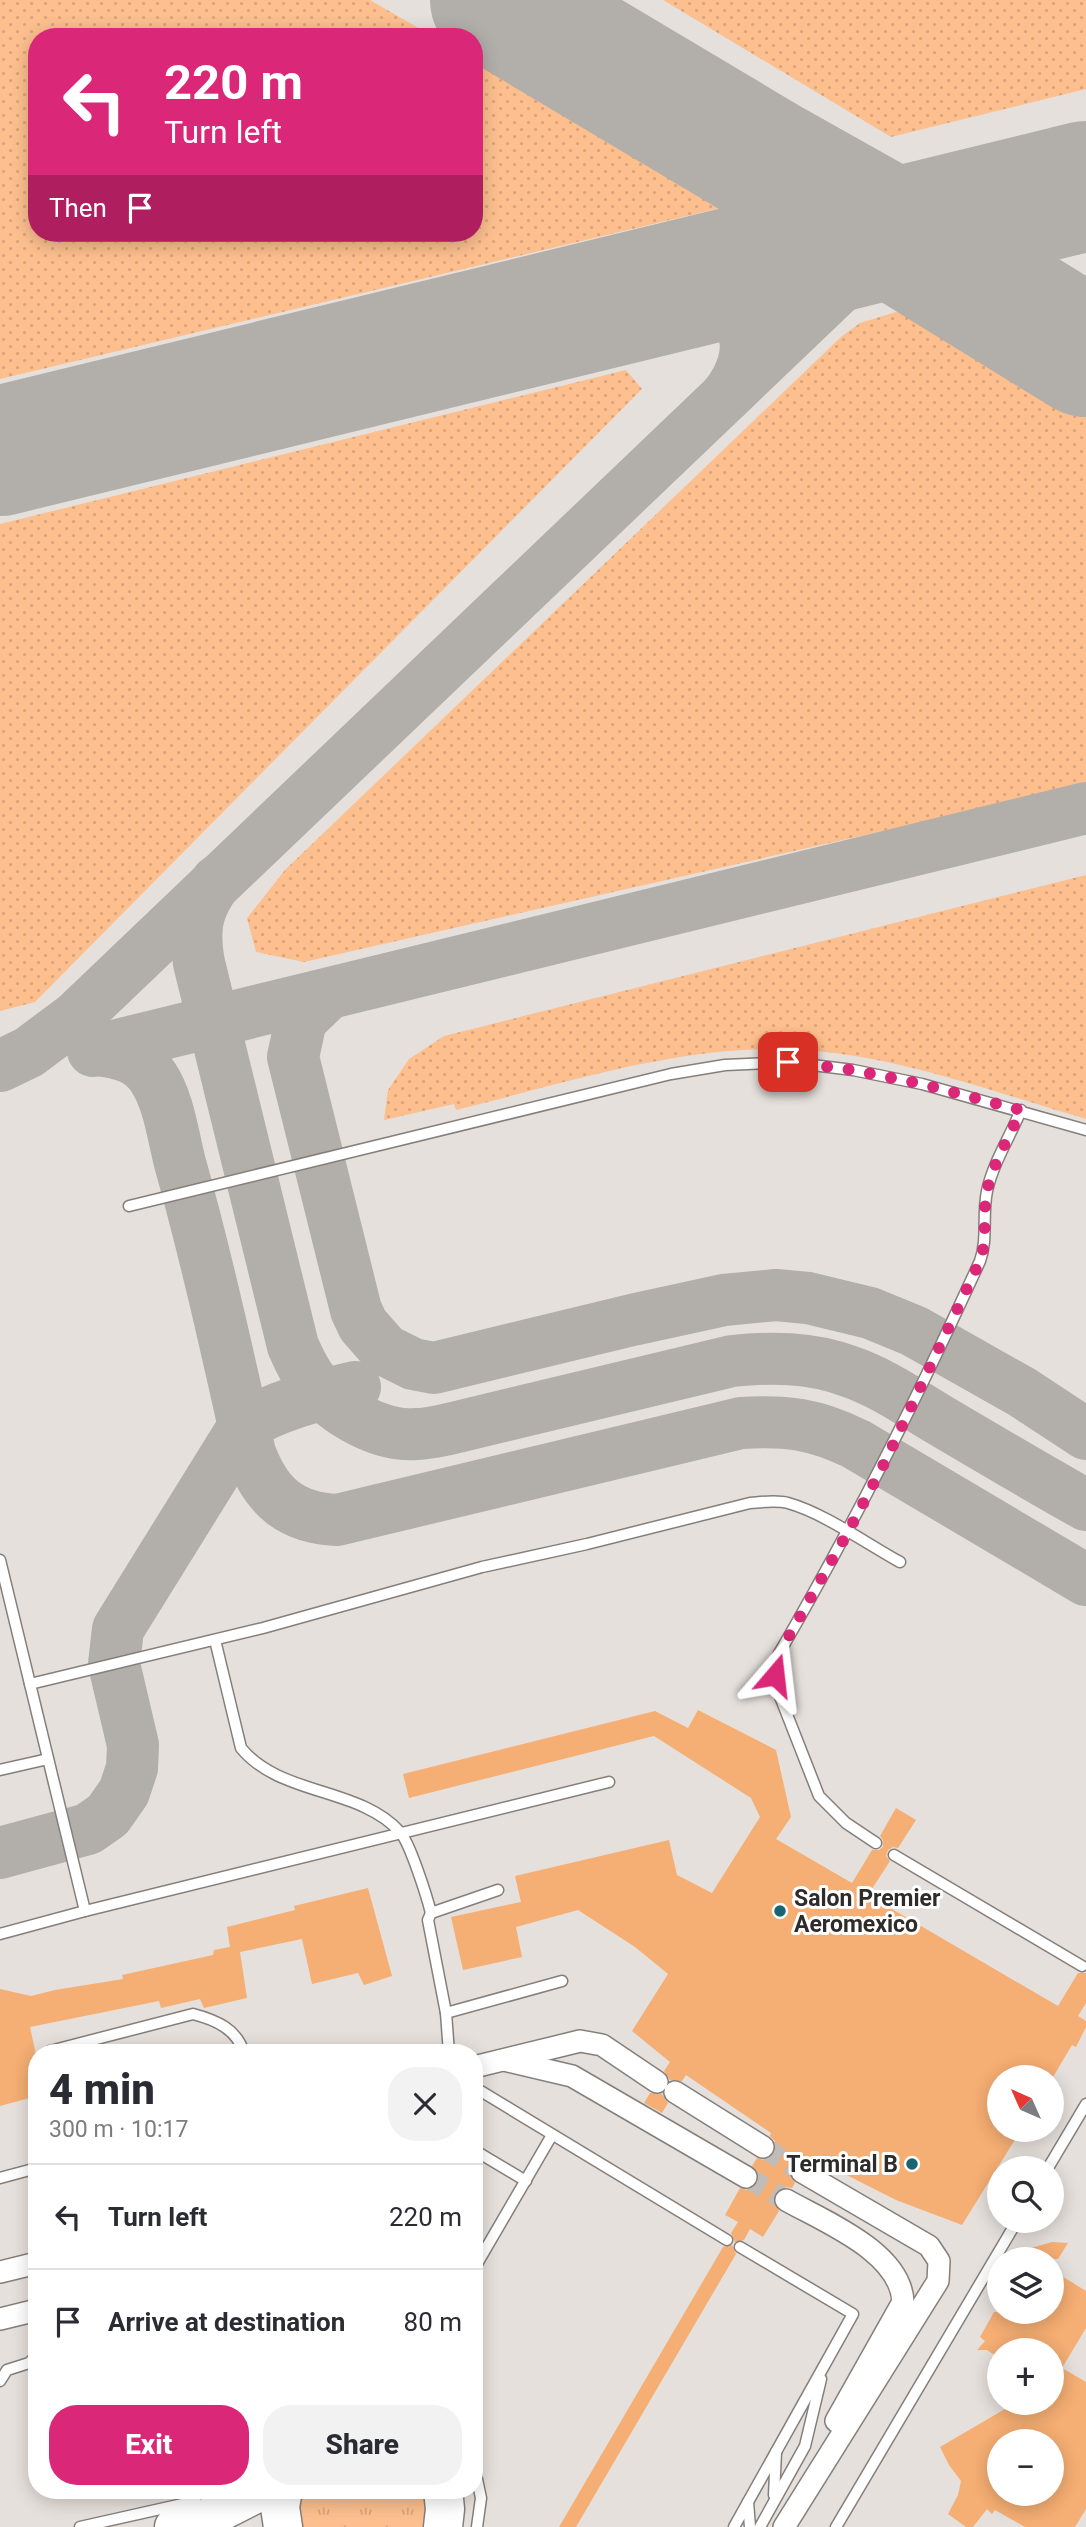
<!DOCTYPE html>
<meta charset="utf-8">
<style>
body{margin:0;font-family:Roboto,sans-serif;background:#f2f2f3;color:#2b2b33;height:100vh;display:flex;flex-direction:column;font-size:26px;white-space:nowrap}
*{box-sizing:border-box;margin:0}
p{font-size:23px;color:#7c7c81}
.icon{flex:none;width:38px;height:38px;fill:none;stroke:currentColor;stroke-width:2;stroke-linecap:round;stroke-linejoin:round}
.map{position:relative;flex:1;overflow:hidden}
.panel{position:absolute;left:28px;top:2044px;width:455px;height:455px;display:flex;flex-direction:column;background:#fff;border-radius:28px;box-shadow:0 4px 18px #0003}
.panel>*{flex:none}
.hud{position:absolute;left:28px;top:28px;width:455px;height:214px;border-radius:28px;box-shadow:0 4px 18px #0003;background:#db2777;color:#fff;overflow:hidden}
.needle{width:46px;rotate:315deg}
.buttons{position:absolute;left:987px;top:2065px;display:grid;gap:14px}
.buttons a{display:grid;place-items:center;width:77px;height:77px;border-radius:50%;background:#fff;box-shadow:0 4px 18px #0003;font-size:35px}
.pin{position:absolute;display:grid;place-items:center;width:60px;height:60px;color:#fff;margin:-30px;border-radius:14px;box-shadow:0 4px 10px #0006}
.me{position:absolute;width:77px;margin:-38px;rotate:17deg;stroke-linejoin:round;filter:drop-shadow(0 0 5px #0008)}
.turn{display:flex;align-items:center;gap:24px;height:147px;padding:0 21px;font-size:32px}
.turn .icon{width:91px;height:91px;stroke-width:2.5}
.turn b{display:block;font-size:49px;line-height:60px}
.then{display:flex;align-items:center;height:66px;padding:0 21px;background:#0003;gap:14px;font-size:26px}
.round{display:grid;place-items:center;flex:none;width:74px;height:74px;border-radius:28px;background:#f2f2f3}
.head{display:flex;align-items:center;justify-content:space-between;height:119px;padding:0 21px}
h1{font-size:42px;font-weight:800;line-height:52px}
.cta{display:flex;gap:14px;margin-top:auto;padding:14px 21px}
.cta a{flex:1;height:80px;border-radius:28px;background:#db2777;color:#fff;font-size:28px;font-weight:800;line-height:80px;text-align:center}
.cta a+a{background:#f2f2f3;color:#2b2b33}
ul{padding:0;list-style:none}
li{display:flex;align-items:center;gap:21px;height:105px;padding:0 21px;border-top:2px solid #e1e1e2}
li div{flex:1}
li b{display:block;font-size:26px}
li em{font-style:normal}
.map>svg:first-child{display:block}
</style>
<div class="map">
<svg width="1086" height="2527" viewBox="0 0 1086 2527">
<defs>
<pattern id="grass-dots" width="8" height="8" patternUnits="userSpaceOnUse" patternTransform="scale(1.75)"><rect width="8" height="8" fill="#fdbf8e"/><path d="M2 2h.1M6 6h.1" fill="none" stroke="#d9a47b" stroke-width="1.8" stroke-linecap="round"/></pattern>
<pattern id="park-tufts" width="24" height="20" patternUnits="userSpaceOnUse" patternTransform="scale(1.75)"><rect width="24" height="20" fill="#fdbf8e"/><path d="M3 7l-1-3M5 7V3M7 7l1-3M15 17l-1-3M17 17v-4M19 17l1-3" fill="none" stroke="#d9a47b"/></pattern>
</defs>
<rect width="100%" height="100%" fill="#e6e0dc"/>
<g fill="url(#grass-dots)">
<path d="M0,0H370L434,37H37V233H474V60L729,206L0,379Z"/>
<path d="M663,0H1086V89L891,137Z"/>
<path d="M896,312L921,315L963,331L1086,406V785L304,962L256,952L247,918L285,870L841,337L860,323Z"/>
<path d="M626,370L642,389L35,1002L0,1011V524Z"/>
<path d="M1086,875V1119C983,1089 876,1047 767,1049C661,1051 558,1085 456,1110L454,1104L384,1120L388,1090L409,1059L444,1036Z"/>
</g>
<path fill="url(#park-tufts)" d="M299,2490H431L429,2527H300L296,2515Z"/>
<g fill="none" stroke-linecap="round" stroke-linejoin="round">
<g stroke="#b2aeaa" stroke-width="52">
<path d="M632,297C652,295 672,292 692,296C751,306 760,352 726,396"/>
<path d="M217,881C196,909 193,929 199,963L293,1346C299,1360 305,1373 315,1385C337,1412 381,1437 416,1434C427,1434 439,1431 449,1429L732,1361C771,1357 810,1357 848,1371C881,1382 908,1401 938,1419C987,1448 1036,1477 1086,1505"/>
<path d="M327,995L301,1020L293,1057L356,1310L363,1325L385,1350L413,1364L434,1368L632,1320L724,1300L776,1295L808,1298L870,1313L914,1331L1022,1392L1086,1434"/>
<path d="M98,1050C120,1053 140,1057 153,1077C169,1101 173,1136 180,1163C207,1259 228,1356 250,1453C266,1496 290,1518 337,1520L741,1423C786,1420 815,1424 856,1444L1086,1580"/>
<path d="M93,1051L1086,808"/>
<path d="M0,1066L29,1052L76,1017L853,275L885,249L945,221"/>
<path d="M0,1853L88,1829L108,1815L124,1792L132,1768L133,1745L114,1664L118,1629L244,1426C278,1404 317,1396 355,1387"/>
</g>
<g stroke="#b2aeaa" stroke-width="130">
<path d="M495,0L772,165L893,233L1086,352"/>
<path d="M0,451L1086,186"/>
</g>
</g>
<g fill="#f5ae73" fill-rule="evenodd">
<path d="M698,1710L776,1750L791,1817L776,1839L852,1883L872,1850H879L883,1847V1840L880,1836L896,1808L916,1820L898,1848L893,1847L888,1850L886,1856L890,1861L868,1895L1058,2006L1078,1973H1086V2003L1078,2016L1086,2021V2027L1076,2047L1072,2045L1053,2077H999V2130H1021L962,2225L896,2200L811,2157L809,2161L801,2159L791,2165L789,2173L795,2183L792,2188L785,2187L775,2193L773,2201L779,2211L763,2237L750,2229L744,2240L735,2242L731,2233L738,2222L725,2215L740,2188L747,2190L757,2184L759,2176L752,2166L757,2158L763,2160L774,2154L775,2141L770,2136L771,2133L686,2075L682,2081L670,2080L664,2071L670,2062L632,2031L668,1974L635,1947L578,1910L516,1927L522,1957L463,1970L451,1917L521,1902L515,1876L669,1840L677,1875L712,1893L760,1817L751,1798L654,1736L409,1798L403,1774L655,1711L688,1728Z"/>
<path d="M368,1888L392,1976L364,1985L358,1973L312,1984L302,1939L240,1952L247,1998L204,2008L200,1999L161,2008L159,2001L30,2027L37,2059V2096L0,2106V1989L31,1996L55,1990L123,1979L122,1975L213,1955L214,1950L230,1947L227,1927L295,1910L294,1906Z"/>
<path d="M650,2093L662,2094L668,2103L662,2113L644,2103Z"/>
<path d="M1052,2242L1068,2243L1058,2259H1007L1006,2255Z"/>
<path d="M732,2245L736,2254L576,2527H559L723,2247Z"/>
<path d="M1052,2270L1086,2291V2328L1062,2368L1086,2382V2509L1075,2527H1025L995,2510L992,2514L987,2509L973,2527H966L948,2514L958,2495L961,2481L949,2465L940,2447L1005,2409L1009,2403H1052V2350H999V2358L987,2350H977L985,2341L980,2337L994,2312H1052ZM999,2441H1052V2494H999Z"/>
</g>
<g fill="none" stroke-linecap="round" stroke-linejoin="round">
<g stroke="#c1bcb8" stroke-width="21" stroke-dasharray="21 10" stroke-linecap="butt">
<path d="M763,2147L802,2172"/>
<path d="M746,2177L786,2200"/>
</g>
<defs>
<g id="lane">
<path d="M129,1206L671,1074L725,1065L788,1062L853,1070L922,1084L1086,1130"/>
<path d="M0,1560L85,1911"/>
<path d="M215,1640L241,1748C280,1796 360,1787 400,1832C410,1843 427,1897 431,1913"/>
<path d="M30,1684L263,1628L482,1567L587,1544L750,1503C763,1502 776,1500 788,1503C824,1513 867,1544 900,1562"/>
<path d="M0,1770L48,1759"/>
<path d="M876,1843L846,1823L819,1796L779,1694L775,1675L777,1657C852,1528 918,1397 980,1261C988,1239 982,1215 987,1191C993,1163 1010,1137 1021,1110"/>
<path d="M894,1855L1082,1966"/>
<path d="M0,1934L85,1911L609,1782"/>
<path d="M446,2013L562,1981"/>
<path d="M50,2051L193,2014C216,2020 237,2029 244,2053"/>
<path d="M449,2053L446,2013L428,1920L431,1913L498,1890"/>
<path d="M474,2087L727,2240"/>
<path d="M474,2150L526,2181"/>
<path d="M1048,2168L1086,2104"/>
<path d="M0,2178L37,2168"/>
<path d="M474,2269L552,2135"/>
<path d="M0,2381L7,2370L29,2363L37,2355"/>
<path d="M474,2465L481,2498L477,2527"/>
<path d="M774,2495L776,2452"/>
<path d="M748,2502L750,2527"/>
<path d="M80,2527L187,2503L205,2490"/>
<path d="M734,2527L853,2314L740,2247"/>
<path d="M760,2527L805,2446L821,2379"/>
<path d="M836,2527L1017,2221"/>
</g>
<g id="street">
<path d="M504,2060L572,2076L746,2177"/>
<path d="M474,2067L580,2041L602,2045L657,2082"/>
<path d="M675,2092L763,2147"/>
<path d="M786,2200C825,2222 901,2252 903,2302L836,2421"/>
<path d="M0,2272L37,2263"/>
<path d="M0,2319L37,2310"/>
<path d="M784,2527L938,2281L939,2261L929,2246L802,2172"/>
</g>
<g id="highway">
<path d="M283,2490L280,2507L283,2527"/>
<path d="M174,2527L212,2516L263,2490"/>
<path d="M443,2527L445,2509L443,2490"/>
</g>
</defs>
<use href="#lane" stroke="#857f7b" stroke-width="13"/>
<use href="#street" stroke="#857f7b" stroke-width="24"/>
<use href="#highway" stroke="#857f7b" stroke-width="41"/>
<use href="#lane" stroke="#fff" stroke-width="10"/>
<use href="#street" stroke="#fff" stroke-width="21"/>
<use href="#highway" stroke="#fff" stroke-width="38"/>
</g>
<g fill="none" stroke-linecap="round" stroke-linejoin="round">
<path stroke="#db2777" stroke-width="12" stroke-dasharray="0 21.6" d="M775,1675L777,1657L848,1532L886,1460L980,1261C988,1239 982,1215 987,1191C993,1163 1010,1136 1021,1110L922,1084L853,1070L788,1062"/>
</g>
<g fill="#18646f" stroke="#fff" stroke-width="2.5">
<circle cx="780" cy="1911" r="7"/>
<circle cx="912" cy="2164" r="7"/>
</g>
<g text-anchor="middle" stroke-width="6" stroke-linejoin="round" paint-order="stroke">
<g font-size="23" font-weight="bold" fill="#2e2c2a" stroke="#fff" text-anchor="start">
<text x="794" y="1906">Salon Premier<tspan x="794" dy="26">Aeromexico</tspan></text>
<text x="898" y="2172" text-anchor="end">Terminal B</text>
</g>
</g>
</svg>
<div class="buttons">
<a><svg class="needle" viewBox="-14 -14 28 28"><path d="M0-13l5 13h-10z" fill="#e53935"/><path d="M0 13l5-13h-10z" fill="#7c7c81"/></svg></a>
<a><svg class="icon" aria-label="search" viewBox="0 0 24 24"><circle cx="10" cy="10" r="6"/><path d="M15 15l6 6"/></svg></a>
<a><svg class="icon" aria-label="layers" viewBox="0 0 24 24"><path d="M12 4l9 5-9 5-9-5zM3 14l9 5 9-5"/></svg></a>
<a>+</a>
<a>−</a>
</div>
<div class="pin" style="left:788px;top:1062px;background:#d93025"><svg class="icon" aria-label="arrive" viewBox="0 0 24 24"><path d="M6 21V4h12l-3 4 3 4H6"/></svg></div>
<svg class="me" style="left:775px;top:1675px" viewBox="-20 -20 40 40"><path d="M0-17L14 15 0 8-14 15z" fill="#db2777" stroke="#fff" stroke-width="4"/></svg>
<div class="hud">
<div class="turn"><svg class="icon" aria-label="left" viewBox="0 0 24 24"><path d="M17 20v-9H6M10 6l-5 5 5 5"/></svg><div><b>220 m</b>Turn left</div></div>
<div class="then">Then<svg class="icon" aria-label="arrive" viewBox="0 0 24 24"><path d="M6 21V4h12l-3 4 3 4H6"/></svg></div>
</div>
<section class="panel">
<div class="head"><div><h1>4 min</h1><p>300 m · 10:17</p></div><a class="round"><svg class="icon" aria-label="close" viewBox="0 0 24 24"><path d="M6 6l12 12M18 6L6 18"/></svg></a></div>
<ul>
<li><svg class="icon" aria-label="left" viewBox="0 0 24 24"><path d="M17 20v-9H6M10 6l-5 5 5 5"/></svg><div><b>Turn left</b></div><em>220 m</em></li>
<li><svg class="icon" aria-label="arrive" viewBox="0 0 24 24"><path d="M6 21V4h12l-3 4 3 4H6"/></svg><div><b>Arrive at destination</b></div><em>80 m</em></li>
</ul>
<div class="cta"><a>Exit</a><a>Share</a></div>
</section>
</div>
